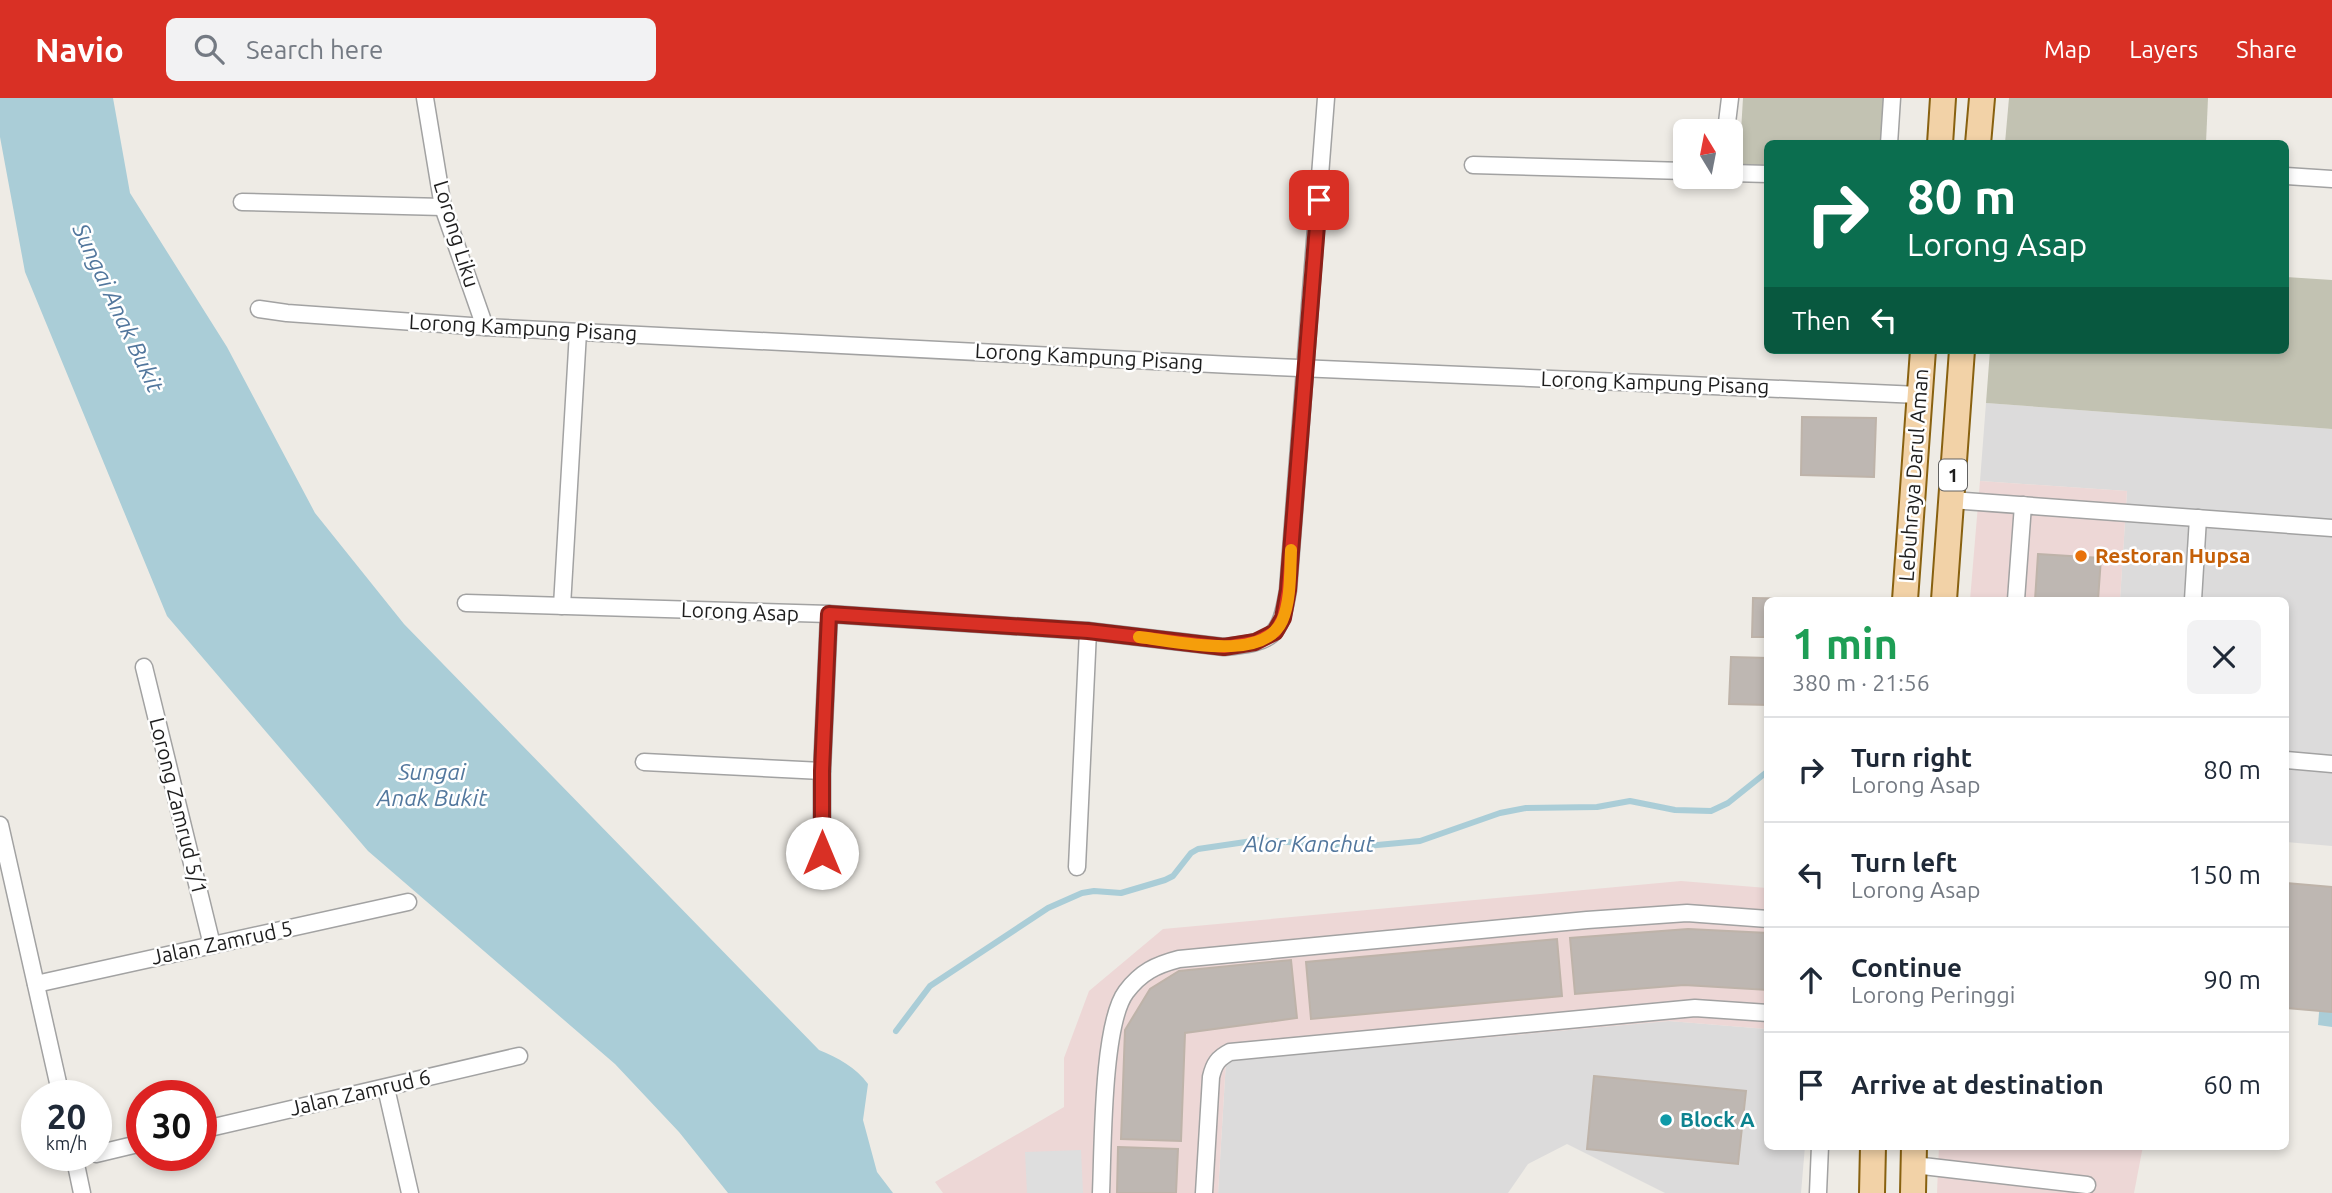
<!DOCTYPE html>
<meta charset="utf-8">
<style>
body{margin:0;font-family:Ubuntu,sans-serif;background:#f2f2f3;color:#1f2937;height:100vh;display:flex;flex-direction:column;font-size:26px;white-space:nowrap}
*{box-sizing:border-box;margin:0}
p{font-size:23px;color:#747a83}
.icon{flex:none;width:38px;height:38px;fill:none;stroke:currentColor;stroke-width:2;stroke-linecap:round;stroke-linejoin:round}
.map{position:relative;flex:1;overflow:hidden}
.drawer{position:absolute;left:1764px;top:499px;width:525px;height:553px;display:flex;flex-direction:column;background:#fff;border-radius:10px;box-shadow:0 4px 10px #0003}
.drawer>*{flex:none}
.banner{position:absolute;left:1764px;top:42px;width:525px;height:214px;border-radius:10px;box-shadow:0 4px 10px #0003;background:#0b6e4f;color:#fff;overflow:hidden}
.needle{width:46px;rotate:350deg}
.buttons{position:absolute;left:1673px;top:21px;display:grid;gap:14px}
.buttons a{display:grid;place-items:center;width:70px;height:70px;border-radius:10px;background:#fff;box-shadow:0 4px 10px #0003;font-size:35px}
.speed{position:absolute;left:21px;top:982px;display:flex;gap:14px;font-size:35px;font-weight:700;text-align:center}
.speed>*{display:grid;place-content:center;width:91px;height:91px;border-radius:50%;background:#fff;box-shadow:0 4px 10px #0003;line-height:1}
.speed small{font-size:18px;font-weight:400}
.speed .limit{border:10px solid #d22;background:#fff;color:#111}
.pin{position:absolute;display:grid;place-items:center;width:60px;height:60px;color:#fff;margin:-30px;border-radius:14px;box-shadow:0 4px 10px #0006}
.me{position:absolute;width:77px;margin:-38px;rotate:0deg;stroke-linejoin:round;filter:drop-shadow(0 0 5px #0008)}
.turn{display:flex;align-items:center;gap:24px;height:147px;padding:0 28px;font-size:32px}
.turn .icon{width:91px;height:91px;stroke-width:2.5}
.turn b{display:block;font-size:49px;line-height:60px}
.then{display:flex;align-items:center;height:66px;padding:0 28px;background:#0003;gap:14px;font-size:26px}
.round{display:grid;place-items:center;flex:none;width:74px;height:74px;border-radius:10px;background:#f2f2f3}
.headline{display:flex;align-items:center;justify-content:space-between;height:119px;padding:0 28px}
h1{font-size:42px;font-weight:700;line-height:52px;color:#1e9e55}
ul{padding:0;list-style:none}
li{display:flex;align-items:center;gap:21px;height:105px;padding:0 28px;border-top:2px solid #e0e1e3}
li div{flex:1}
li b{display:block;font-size:26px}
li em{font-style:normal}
header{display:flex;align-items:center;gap:42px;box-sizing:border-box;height:98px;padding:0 35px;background:#d93025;color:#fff}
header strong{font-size:33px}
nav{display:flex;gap:38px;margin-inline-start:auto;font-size:24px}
.search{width:490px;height:63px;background:#f2f2f3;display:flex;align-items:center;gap:18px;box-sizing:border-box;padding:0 24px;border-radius:10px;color:#747a83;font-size:26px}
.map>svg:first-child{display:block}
</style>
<header>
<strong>Navio</strong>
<div class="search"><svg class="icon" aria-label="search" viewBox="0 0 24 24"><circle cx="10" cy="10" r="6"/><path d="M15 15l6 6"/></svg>Search here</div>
<nav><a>Map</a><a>Layers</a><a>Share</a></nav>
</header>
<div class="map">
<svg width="2332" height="1095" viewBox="0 0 2332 1095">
<rect width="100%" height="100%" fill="#eeebe5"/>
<g fill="#dcdbdb">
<path d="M1986,305L2332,331V748L2286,744V502H2120L2127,393L1980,383Z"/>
<path d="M1669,923L1767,931L1768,1048H1805L1801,1095H1665L1567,1046L1528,1066L1508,1095H1218L1226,963Z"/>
</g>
<g fill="#edd7d6">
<path d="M1980,383L2127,393L2120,502H1970Z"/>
<path d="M1681,783L1767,790V931L1669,923L1226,963L1218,1095H943L935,1084L1064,1009V960L1089,893L1163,831Z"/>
<path d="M1939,1048H2143L2134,1095H1937Z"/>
</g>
<g fill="#c2c2b2">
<path d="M1743,0H1886L1883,45L1768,46L1767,68L1739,67Z"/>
<path d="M2009,0H2208L2206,45H2005Z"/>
<path d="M2286,179L2332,182V331L1986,305L1990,252H2286Z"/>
</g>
<path fill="#dedede" d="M1081,1052L1083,1095H1027L1025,1054Z"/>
<g fill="#aacdd7">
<path d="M0,0H113L130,95L227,249L315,415L404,526L819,952C838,960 856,969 868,986L863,1022L877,1074L893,1095H728L679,1034L615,966L368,753L167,518L25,174L0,39Z"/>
<path d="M2320,903L2332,904V929L2318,927Z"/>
</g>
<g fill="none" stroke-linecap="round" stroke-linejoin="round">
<path stroke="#aacdd7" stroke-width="6" d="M896,933L930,888L1048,810L1082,795L1094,793L1121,795L1165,782L1173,778L1191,755L1198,751L1259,742L1356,749L1420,743L1500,715L1526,710L1597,709L1630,703L1675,712L1711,713L1728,705L1768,673"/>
</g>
<g fill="#beb7b2" stroke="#beb3a9" stroke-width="2">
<path d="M1802,319L1876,320L1874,379L1801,377Z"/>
<path d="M2038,456L2101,460L2098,502H2035Z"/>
<path d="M1753,500L1797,501V502H1768V539H1752Z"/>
<path d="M1731,559L1768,560V607L1729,606Z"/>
<path d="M2286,785L2332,789V914L2286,910Z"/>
<path d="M1688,831L1768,835V892L1684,887L1575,896L1570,840Z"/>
<path d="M1557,841L1562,898L1311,921L1306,864Z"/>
<path d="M1291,862L1297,920L1185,935L1181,1043L1121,1041L1125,932L1150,891L1179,873Z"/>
<path d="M1594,978L1746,993L1738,1066L1587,1051Z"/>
<path d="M1118,1049L1178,1051L1176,1095H1117Z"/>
</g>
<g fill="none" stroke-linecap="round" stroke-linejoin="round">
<defs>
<g id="minor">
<path d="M425,0L443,109L485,229"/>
<path d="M1726,33L1730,0"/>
<path d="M1889,46L1892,0"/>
<path d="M1473,67L1685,73"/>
<path d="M1731,75L1768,76"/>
<path d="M2286,78L2332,81"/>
<path d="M242,104L443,109"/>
<path d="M259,211L287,215L485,229L1232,267L1919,297"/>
<path d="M1951,402L2332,430"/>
<path d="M2016,502L2023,407"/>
<path d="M2193,502L2198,420"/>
<path d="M466,505L829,516L1088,533L1224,549C1273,544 1280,540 1288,492L1326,0"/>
<path d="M562,508L578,234"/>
<path d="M144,569L212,847"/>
<path d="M2286,662L2332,666"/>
<path d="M644,664L822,673"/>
<path d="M0,727L61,998"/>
<path d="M822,755V673L829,516"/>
<path d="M1077,769L1088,533"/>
<path d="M36,886L408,804"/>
<path d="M386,990L410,1095"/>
<path d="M201,1032L519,958"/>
<path d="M96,1056L142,1045"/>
<path d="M74,1057L82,1095"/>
<path d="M1914,1067L2087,1087"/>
<path d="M1101,1095C1103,1051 1102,926 1126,894C1141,874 1156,867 1179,861L1587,822L1687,815L1768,821"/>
<path d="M1204,1095L1211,979C1214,966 1218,960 1230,954L1695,910L1768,915"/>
<path d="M1818,1095L1820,1048"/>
</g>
<g id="primary">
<path d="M1940,46L1943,0"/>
<path d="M1978,46L1982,0"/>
<path d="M1905,502L1923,252"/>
<path d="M1944,502L1962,252"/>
<path d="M1872,1095L1873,1048"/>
<path d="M1913,1095L1914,1048"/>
</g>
</defs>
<use href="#minor" stroke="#a2a2a2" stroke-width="19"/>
<use href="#primary" stroke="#886110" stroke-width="28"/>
<use href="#minor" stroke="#fff" stroke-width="16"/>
<use href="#primary" stroke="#f2d2a7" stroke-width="24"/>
</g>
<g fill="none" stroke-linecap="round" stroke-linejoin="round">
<defs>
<path id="route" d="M822,755V673L829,516L1088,533L1224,549L1255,544L1275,534L1283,520L1288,492L1319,102"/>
</defs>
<use href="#route" stroke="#8d1f18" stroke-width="18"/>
<use href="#route" stroke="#d93025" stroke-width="12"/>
<path stroke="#f59e0b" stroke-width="12" d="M1139,539C1176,543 1263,565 1282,523C1291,503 1290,474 1291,452"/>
</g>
<circle fill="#e8710a" stroke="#fff" stroke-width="2.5" cx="2081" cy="458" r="7"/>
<circle fill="#0f9aa8" stroke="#fff" stroke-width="2.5" cx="1666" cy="1022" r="7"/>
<g text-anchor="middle" stroke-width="5" stroke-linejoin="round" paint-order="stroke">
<rect fill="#fff" stroke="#626262" stroke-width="2" x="1939" y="361.5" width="28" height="31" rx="5"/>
<g font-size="19" font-weight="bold" fill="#1e1e1e">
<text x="1953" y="384">1</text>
</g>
<g font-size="21" fill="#1e1e1e" stroke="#fff">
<text transform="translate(456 136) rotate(73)" y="7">Lorong Liku</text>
<text transform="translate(523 230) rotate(3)" y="7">Lorong Kampung Pisang</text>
<text transform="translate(1089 259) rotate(3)" y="7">Lorong Kampung Pisang</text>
<text transform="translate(1655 285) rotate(2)" y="7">Lorong Kampung Pisang</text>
<text transform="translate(1914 377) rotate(-86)" y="7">Lebuhraya Darul Aman</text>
<text transform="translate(740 514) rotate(2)" y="7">Lorong Asap</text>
<text transform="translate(178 708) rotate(76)" y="7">Lorong Zamrud 5/1</text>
<text transform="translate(222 845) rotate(-12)" y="7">Jalan Zamrud 5</text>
<text transform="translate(360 995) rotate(-13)" y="7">Jalan Zamrud 6</text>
</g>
<g font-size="21" font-weight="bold" fill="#c56008" stroke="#fff" text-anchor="start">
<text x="2095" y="465">Restoran Hupsa</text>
</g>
<g font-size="21" font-weight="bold" fill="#0d838f" stroke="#fff" text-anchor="start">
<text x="1680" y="1029">Block A</text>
</g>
<g font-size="23" font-style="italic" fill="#52779d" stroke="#fff">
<text transform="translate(118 210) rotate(65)" y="8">Sungai Anak Bukit</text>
<text x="432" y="682">Sungai<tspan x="432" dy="26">Anak Bukit</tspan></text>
<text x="1309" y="754">Alor Kanchut</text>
</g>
</g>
</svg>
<div class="buttons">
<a><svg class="needle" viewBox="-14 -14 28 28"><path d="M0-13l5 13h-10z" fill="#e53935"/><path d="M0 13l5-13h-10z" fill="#747a83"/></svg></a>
</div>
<div class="speed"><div>20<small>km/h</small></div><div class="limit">30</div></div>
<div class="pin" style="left:1319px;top:102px;background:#d93025"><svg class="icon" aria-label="arrive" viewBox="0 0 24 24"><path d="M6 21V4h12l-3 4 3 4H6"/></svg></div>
<svg class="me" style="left:822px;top:755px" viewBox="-20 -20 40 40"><circle r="19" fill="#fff"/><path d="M0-13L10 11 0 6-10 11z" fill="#d93025"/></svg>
<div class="banner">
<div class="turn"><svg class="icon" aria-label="right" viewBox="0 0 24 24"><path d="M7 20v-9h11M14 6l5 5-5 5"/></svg><div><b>80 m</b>Lorong Asap</div></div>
<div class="then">Then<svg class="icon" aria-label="left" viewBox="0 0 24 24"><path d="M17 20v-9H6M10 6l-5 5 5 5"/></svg></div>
</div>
<section class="drawer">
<div class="headline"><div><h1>1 min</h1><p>380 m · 21:56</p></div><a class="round"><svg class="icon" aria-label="close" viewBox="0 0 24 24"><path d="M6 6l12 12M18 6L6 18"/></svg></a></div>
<ul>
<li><svg class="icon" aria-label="right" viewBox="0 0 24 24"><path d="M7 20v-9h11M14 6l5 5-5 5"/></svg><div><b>Turn right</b><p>Lorong Asap</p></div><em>80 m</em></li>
<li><svg class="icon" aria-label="left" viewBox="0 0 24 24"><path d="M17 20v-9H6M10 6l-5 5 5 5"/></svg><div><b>Turn left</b><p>Lorong Asap</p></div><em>150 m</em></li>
<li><svg class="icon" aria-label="ahead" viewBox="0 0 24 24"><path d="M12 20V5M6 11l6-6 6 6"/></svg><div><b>Continue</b><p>Lorong Peringgi</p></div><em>90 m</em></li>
<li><svg class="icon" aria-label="arrive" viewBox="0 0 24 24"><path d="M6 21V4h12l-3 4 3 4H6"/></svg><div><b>Arrive at destination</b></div><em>60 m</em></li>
</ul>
</section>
</div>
